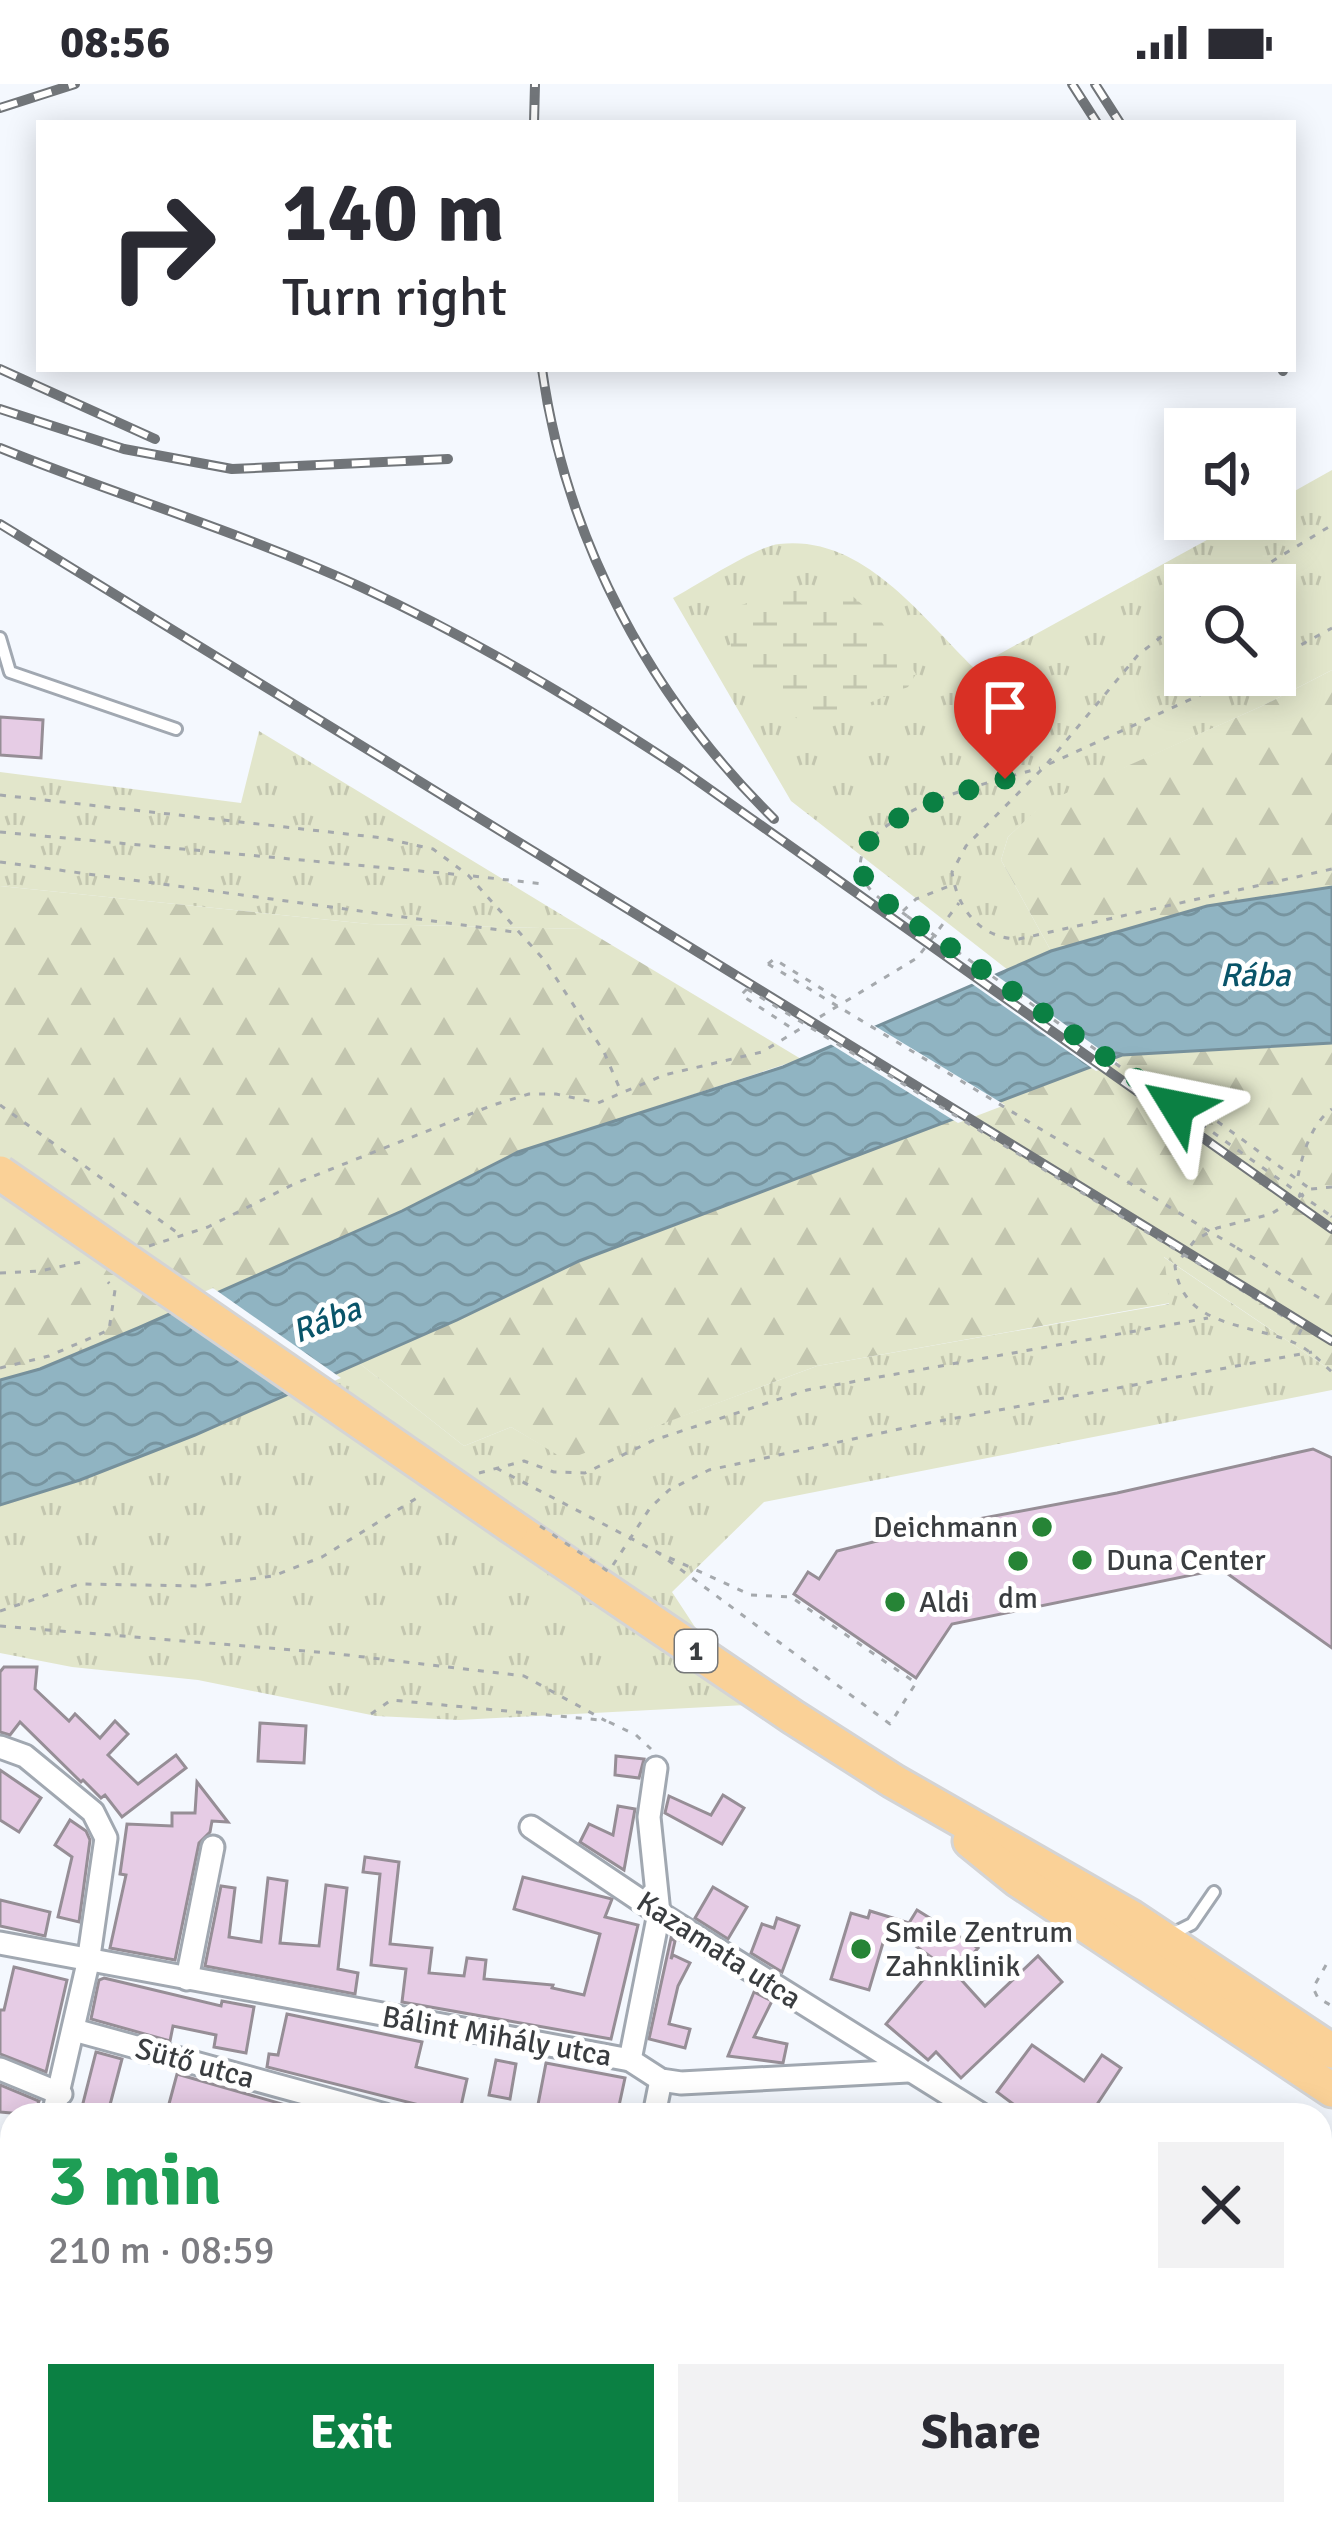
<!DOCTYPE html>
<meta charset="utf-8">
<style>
body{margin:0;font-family:Signika,sans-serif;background:#f2f2f3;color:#2b2b33;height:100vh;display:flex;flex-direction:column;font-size:45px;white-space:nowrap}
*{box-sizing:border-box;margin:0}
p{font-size:39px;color:#7c7c81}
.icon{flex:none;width:66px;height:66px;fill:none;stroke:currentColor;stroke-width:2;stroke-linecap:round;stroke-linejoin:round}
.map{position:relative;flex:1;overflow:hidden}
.panel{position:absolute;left:0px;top:2019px;width:1332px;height:423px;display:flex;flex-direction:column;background:#fff;border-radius:36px 36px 0 0;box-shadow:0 6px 30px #0003}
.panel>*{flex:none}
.guide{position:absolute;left:36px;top:36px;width:1260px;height:252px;border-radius:0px;box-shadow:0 6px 30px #0003;background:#fff;color:#2b2b33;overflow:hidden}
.fabs{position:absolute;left:1164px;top:324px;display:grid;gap:24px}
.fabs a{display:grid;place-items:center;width:132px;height:132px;border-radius:0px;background:#fff;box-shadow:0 6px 30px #0003;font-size:60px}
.pin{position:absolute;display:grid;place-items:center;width:102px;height:102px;color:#fff;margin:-123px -51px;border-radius:50% 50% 50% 0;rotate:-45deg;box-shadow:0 0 12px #0007}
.pin .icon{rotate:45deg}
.me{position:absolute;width:132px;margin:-66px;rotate:305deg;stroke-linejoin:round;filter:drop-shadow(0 0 9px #0008)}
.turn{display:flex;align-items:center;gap:42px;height:252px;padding:0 48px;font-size:54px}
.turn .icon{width:156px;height:156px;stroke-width:2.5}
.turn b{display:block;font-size:84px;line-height:102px}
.round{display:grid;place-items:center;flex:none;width:126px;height:126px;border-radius:0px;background:#f2f2f3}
.overview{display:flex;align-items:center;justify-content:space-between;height:204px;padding:0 48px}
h1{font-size:72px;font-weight:700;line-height:90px;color:#1e9e55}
.primary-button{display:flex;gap:24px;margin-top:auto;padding:24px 48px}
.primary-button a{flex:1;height:138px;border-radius:0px;background:#0b8043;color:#fff;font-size:48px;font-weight:700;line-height:138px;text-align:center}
.primary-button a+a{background:#f2f2f3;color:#2b2b33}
.status{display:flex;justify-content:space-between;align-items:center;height:84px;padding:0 60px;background:#fff;direction:ltr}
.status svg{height:33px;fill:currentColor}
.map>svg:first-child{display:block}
</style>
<div class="status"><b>08:56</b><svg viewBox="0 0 49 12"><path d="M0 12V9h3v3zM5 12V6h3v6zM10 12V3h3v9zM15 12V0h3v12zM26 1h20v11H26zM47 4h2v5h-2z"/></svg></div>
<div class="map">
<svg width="1332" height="2440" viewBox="0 0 1332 2440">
<defs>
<pattern id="grass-tufts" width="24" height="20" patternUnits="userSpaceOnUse" patternTransform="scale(3)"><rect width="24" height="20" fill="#e2e6cb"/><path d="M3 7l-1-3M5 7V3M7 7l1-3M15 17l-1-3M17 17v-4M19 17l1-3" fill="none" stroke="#c3c6af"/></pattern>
<pattern id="forest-firs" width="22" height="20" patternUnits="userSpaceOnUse" patternTransform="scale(3)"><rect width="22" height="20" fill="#e2e6cb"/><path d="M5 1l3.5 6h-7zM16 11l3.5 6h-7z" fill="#c3c6af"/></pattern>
<pattern id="wetland-marsh" width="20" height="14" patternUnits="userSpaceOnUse" patternTransform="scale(3)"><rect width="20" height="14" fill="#e2e6cb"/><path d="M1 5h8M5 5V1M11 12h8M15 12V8" fill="none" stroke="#c3c6af"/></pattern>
<pattern id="water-waves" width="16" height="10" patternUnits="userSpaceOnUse" patternTransform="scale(3)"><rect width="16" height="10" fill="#90b4c2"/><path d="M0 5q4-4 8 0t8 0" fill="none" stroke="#77949f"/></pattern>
</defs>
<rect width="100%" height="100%" fill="#f4f8fe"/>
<g fill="url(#grass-tufts)" fill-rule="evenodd">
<path d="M1332,386V586L1262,622L1044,720L1008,753L1001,776L1051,867L1008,886L791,717L673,514C696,502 757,462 779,460C862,450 921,532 974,584L1245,435H1275V418ZM1185,501H1275V591H1185Z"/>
<path d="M259,647L585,845L369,840L0,802V688L241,719Z"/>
<path d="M1162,1172L1332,1287V1306L764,1418L672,1508L746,1621L459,1636L376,1632L198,1596L72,1583L0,1569V1421C124,1382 241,1331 359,1279L464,1362L511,1343L566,1375L817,1282L1169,1220Z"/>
</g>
<g fill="url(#forest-firs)">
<path d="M1332,586V803L1207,822L1051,867L1001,776L1008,753L1044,719L1262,622Z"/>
<path d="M0,802L369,840L585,845L801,975L518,1068L402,1127L138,1244L40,1285L0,1296Z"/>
<path d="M1332,959V1287L1164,1173L1170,1219L817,1282L566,1376L511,1343L464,1362L359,1279L579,1177L1123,971Z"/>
</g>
<path fill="url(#wetland-marsh)" d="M796,502L849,509L881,537L916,590L908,603L808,644L758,601L731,564L730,525Z"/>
<path fill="url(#water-waves)" stroke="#76909b" stroke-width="3" d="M1332,803V959L1122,971L579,1177L457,1236L195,1351L80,1396L0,1421V1296L40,1285L138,1244L402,1127L518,1068L783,983L1051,867L1207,822Z"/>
<g fill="#f4f8fe">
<path d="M990,887L1119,979L1096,987L968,897Z"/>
<path d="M870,939L1005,1021L958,1039L827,958Z"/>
<path d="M213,1204L341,1294L297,1313L169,1223Z"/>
</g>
<g fill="#e6cce5" stroke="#968e96" stroke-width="3">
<path d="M0,633L43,636L41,674L0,671Z"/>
<path d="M1313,1365L1332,1374V1564L1221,1485L952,1540L916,1594L794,1510L808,1488L819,1495L837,1467L925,1445L1117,1409Z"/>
<path d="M4,1583H37L35,1605L69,1637L75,1630L100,1654L115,1637L128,1650L108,1671L138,1700L176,1671L186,1684L122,1733L105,1711L101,1714L83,1696L81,1698L20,1638L10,1651L0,1648V1588Z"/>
<path d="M260,1639L306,1642L304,1679L258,1677Z"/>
<path d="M616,1672L644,1675L639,1694L615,1691Z"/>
<path d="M0,1686L41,1714L19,1748L0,1736Z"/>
<path d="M197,1698L228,1738L212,1737L210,1748L199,1759L175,1876L110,1864L126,1791L120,1790L127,1740L172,1742V1729H195Z"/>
<path d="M723,1711L744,1724L722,1760L665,1729L669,1712L711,1731Z"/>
<path d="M618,1722L635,1725L624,1786L580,1758L589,1740L613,1751Z"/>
<path d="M70,1736L86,1747L90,1756L79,1838L58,1833L72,1773L55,1761Z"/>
<path d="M365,1773L399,1778L390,1860L432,1864L429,1889L464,1892L467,1874L486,1876L484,1895L553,1901L552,1904L584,1911L600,1850L514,1825L523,1793L612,1815L605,1833L638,1841L611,1955L402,1918L406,1885L371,1881L380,1790L363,1788Z"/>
<path d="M268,1794L287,1797L280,1859L319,1862L326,1801L347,1804L338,1885L358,1889L355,1910L205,1882L221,1802L235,1804L229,1853L261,1858Z"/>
<path d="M713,1803L747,1823L728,1855L695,1834Z"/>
<path d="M0,1816L50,1828L45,1852L0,1842Z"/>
<path d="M917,1826L978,1864L956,1890L985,1922L1038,1872L1062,1898L961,1994L936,1968L928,1976L886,1940L938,1878L888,1842L869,1906L831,1895L851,1829L868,1834L870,1827L909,1839Z"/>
<path d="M777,1834L799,1842L782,1888L751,1869L762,1840L774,1844Z"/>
<path d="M671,1854L675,1857L671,1875L673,1871L690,1879L678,1902L669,1940L690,1945L685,1964L649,1955Z"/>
<path d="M14,1883L67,1896L46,1988L0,1970V1926H4Z"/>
<path d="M104,1894L221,1922L222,1917L254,1923L246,1969L214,1963L216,1951L173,1942L170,1957L91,1935L99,1896Z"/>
<path d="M754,1908L772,1917L754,1953L787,1960L783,1979L728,1972Z"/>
<path d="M287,1930L422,1958L416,1983L467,1995L459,2031L267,1983L269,1970L278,1971Z"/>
<path d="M1032,1961L1084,1997L1102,1971L1121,1984L1090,2031H1028L997,2008Z"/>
<path d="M96,1968L122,1975L111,2017L107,2031H80Z"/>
<path d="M496,1976L516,1980L510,2015L489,2011Z"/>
<path d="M546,1979L625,1994L617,2031H536Z"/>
<path d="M177,1990L303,2026L302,2031H166Z"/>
<path d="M0,2001L39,2017L33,2031L0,2028Z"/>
</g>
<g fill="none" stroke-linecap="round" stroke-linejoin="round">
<defs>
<g id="lane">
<path d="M0,554L10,588L176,645"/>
<path d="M1170,1846L1176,1848L1192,1840L1214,1808"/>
</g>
<g id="street">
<path d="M0,1663L25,1672L93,1728L106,1754L88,1879L53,2031"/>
<path d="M531,1743L659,1829L982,2031"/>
<path d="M0,1859L630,1976L661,1996L681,1999L908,1987"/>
<path d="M187,1895L213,1763"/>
<path d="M74,1946L385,2031"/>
<path d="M630,1976L659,1829L649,1733L656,1684"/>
<path d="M0,1985L61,2010"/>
<path d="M654,2031L661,1996"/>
<path d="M0,2158L12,2132"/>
<path d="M1320,2159L1332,2160"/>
<path d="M77,2440L80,2430"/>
<path d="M201,2440L205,2430"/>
<path d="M477,2440L478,2430"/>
</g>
<g id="secondary">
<path d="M0,2203L12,2208"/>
<path d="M1320,2239L1332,2237"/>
</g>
<g id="primary">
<path d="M511,1442L793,1633L893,1697L1131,1833L1332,1967"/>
<path d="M970,1757L1018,1796L1332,2006"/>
</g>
</defs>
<use href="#lane" stroke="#a1a8b1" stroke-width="16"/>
<use href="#street" stroke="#a1a8b1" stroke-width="27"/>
<use href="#secondary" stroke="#a1a8b1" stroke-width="36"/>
<use href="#primary" stroke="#d4d4d5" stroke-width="39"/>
<g stroke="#a5a9ad" stroke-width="3" stroke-dasharray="6 9" stroke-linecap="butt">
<path d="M1233,501L1332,441"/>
<path d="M1185,534L1138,571L1045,682L966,762L952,788C957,824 980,855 1019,855L1332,785"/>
<path d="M1275,575L1332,544"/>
<path d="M1049,680L1244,591"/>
<path d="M0,711L383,754L433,765L468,791L545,877L604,968L622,1010"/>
<path d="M0,748L463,791"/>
<path d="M0,778L514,848"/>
<path d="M473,792L543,800"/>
<path d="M903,827L916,815L952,801"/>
<path d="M907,832C895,823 878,816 869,804C819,735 1001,696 1040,684"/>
<path d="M768,880L774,875L843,918"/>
<path d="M747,905L741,911L796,947"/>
<path d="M1181,1011L1309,1104"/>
<path d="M0,1021L179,1150"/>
<path d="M1298,1092C1303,1068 1312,1039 1332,1025"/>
<path d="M1332,1103L1311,1105L1271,1130L1217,1144L1195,1156L1175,1182C1182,1244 1250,1239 1295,1259C1310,1266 1320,1277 1332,1288"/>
<path d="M1331,1132L1332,1133"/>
<path d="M149,1162L208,1143L296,1099L493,1021L529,1010H556L598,1019L664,991L762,968L917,874L959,819"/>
<path d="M1237,1164L1321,1215"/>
<path d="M0,1189L40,1187L81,1178"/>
<path d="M1214,1189L1302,1244L1296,1256"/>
<path d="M0,1284L49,1272L109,1246L115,1206L108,1198"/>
<path d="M496,1384L657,1468L751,1511L791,1513L916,1599L890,1640L657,1468"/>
<path d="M479,1389L524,1377L554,1388L585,1389L654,1356L807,1306L1208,1234"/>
<path d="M613,1481L650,1424L669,1406L709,1386L918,1341L1312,1268"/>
<path d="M0,1527L79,1500L198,1502L273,1492L322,1473L420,1412"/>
<path d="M0,1542L330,1569L524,1592L606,1637"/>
<path d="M371,1630L391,1616L600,1636"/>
<path d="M609,1638L636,1651L651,1665"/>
<path d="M1326,1881L1313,1904L1318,1914L1332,1922"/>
<path d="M1320,2212L1332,2211"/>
</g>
<use href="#lane" stroke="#fff" stroke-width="10"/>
<use href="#street" stroke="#fff" stroke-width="21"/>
<use href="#secondary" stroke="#fde8cb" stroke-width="30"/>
<use href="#primary" stroke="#fad197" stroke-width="33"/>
<defs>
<g id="rail">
<path d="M1072,0L1097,39"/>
<path d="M1095,0L1120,39"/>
<path d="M0,24L75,0"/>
<path d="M534,39L535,0"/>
<path d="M0,285L155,355"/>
<path d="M542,285C566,457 651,614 774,735"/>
<path d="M1282,285L1283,287"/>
<path d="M0,325L124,365L232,385L448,375"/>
<path d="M0,364C119,412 244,449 361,503C474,555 578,617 681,685L1332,1145"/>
<path d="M0,440L1332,1257"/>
</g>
</defs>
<use href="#rail" stroke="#717579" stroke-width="10"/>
<use href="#rail" stroke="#fff" stroke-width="6" stroke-dasharray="18" stroke-linecap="butt"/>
<defs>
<path id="primary-bridge" d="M0,1089L511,1442"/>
</defs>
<use href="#primary-bridge" stroke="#d4d4d5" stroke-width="39" stroke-linecap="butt"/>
<g stroke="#a5a9ad" stroke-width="3" stroke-dasharray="6 9" stroke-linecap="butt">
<path d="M907,832L1331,1132"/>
<path d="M768,880L1237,1164"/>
<path d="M747,905L1214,1189"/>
<path d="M540,1442L609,1488"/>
</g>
<use href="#primary-bridge" stroke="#fad197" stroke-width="33"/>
</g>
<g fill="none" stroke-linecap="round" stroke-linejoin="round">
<path stroke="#0b8043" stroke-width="21" stroke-dasharray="0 37.8" d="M1005,695C955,710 794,751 891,822L1177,1023"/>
</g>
<g fill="#268436" stroke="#fff" stroke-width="4.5">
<circle cx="1042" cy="1443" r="12"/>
<circle cx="1082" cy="1476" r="12"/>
<circle cx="1018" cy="1477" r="12"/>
<circle cx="895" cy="1518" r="12"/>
<circle cx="861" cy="1865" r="12"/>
</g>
<g text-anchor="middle" stroke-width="10" stroke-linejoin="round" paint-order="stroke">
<rect fill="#fff" stroke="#757779" stroke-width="3" x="675" y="1546" width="42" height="42" rx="9"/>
<g font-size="27" font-weight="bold" fill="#3a3d40">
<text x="696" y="1576">1</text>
</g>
<g font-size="30" fill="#3a3d40" stroke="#fff" text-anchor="start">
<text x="1018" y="1453" text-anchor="end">Deichmann</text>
<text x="1106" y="1486">Duna Center</text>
<text x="1018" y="1524" text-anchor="middle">dm</text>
<text x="919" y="1528">Aldi</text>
<text x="885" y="1858">Smile Zentrum<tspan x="885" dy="34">Zahnklinik</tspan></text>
</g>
<g font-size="30" fill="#3a3d40" stroke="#fff">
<text transform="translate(719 1866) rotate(33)" y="10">Kazamata utca</text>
<text transform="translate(497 1952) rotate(10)" y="10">Bálint Mihály utca</text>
<text transform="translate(195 1979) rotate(15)" y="10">Sütő utca</text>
</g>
<g font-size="33" font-style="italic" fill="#095469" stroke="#fff">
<text x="1255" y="902">Rába</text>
<text transform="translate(326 1235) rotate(-22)" y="12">Rába</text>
</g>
</g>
</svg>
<div class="fabs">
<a><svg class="icon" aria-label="sound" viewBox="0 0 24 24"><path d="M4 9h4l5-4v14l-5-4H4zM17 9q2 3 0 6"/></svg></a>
<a><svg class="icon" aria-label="search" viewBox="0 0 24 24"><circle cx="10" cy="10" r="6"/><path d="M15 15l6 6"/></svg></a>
</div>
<div class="pin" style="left:1005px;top:695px;background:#d93025"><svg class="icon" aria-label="arrive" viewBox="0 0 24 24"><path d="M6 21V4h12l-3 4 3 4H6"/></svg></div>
<svg class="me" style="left:1177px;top:1023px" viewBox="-20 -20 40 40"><path d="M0-17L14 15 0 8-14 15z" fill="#0b8043" stroke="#fff" stroke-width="4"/></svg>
<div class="guide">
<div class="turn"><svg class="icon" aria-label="right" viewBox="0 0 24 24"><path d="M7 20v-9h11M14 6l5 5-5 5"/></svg><div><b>140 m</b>Turn right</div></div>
</div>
<section class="panel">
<div class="overview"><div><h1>3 min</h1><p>210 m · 08:59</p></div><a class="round"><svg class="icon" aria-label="close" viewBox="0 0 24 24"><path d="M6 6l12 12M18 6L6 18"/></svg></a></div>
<div class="primary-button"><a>Exit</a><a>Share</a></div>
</section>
</div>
